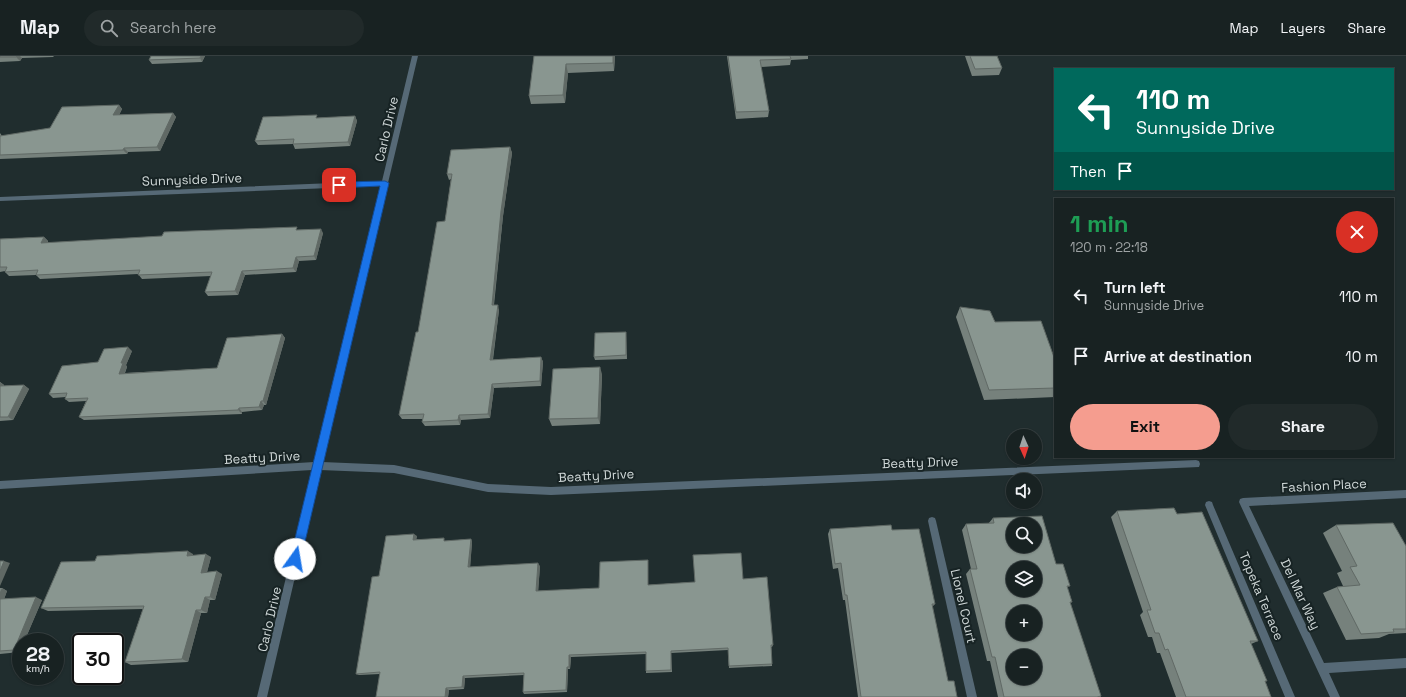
<!DOCTYPE html>
<meta charset="utf-8">
<style>
body{margin:0;font-family:"Space Grotesk",sans-serif;background:#212a2a;color:#f1f3f6;height:100vh;display:flex;flex-direction:column;font-size:15px;white-space:nowrap}
*{box-sizing:border-box;margin:0}
p{font-size:13px;color:#9fa4a5}
.icon{flex:none;width:22px;height:22px;fill:none;stroke:currentColor;stroke-width:2;stroke-linecap:round;stroke-linejoin:round}
.map{position:relative;flex:1;overflow:hidden}
.drawer{position:absolute;left:1054px;top:142px;width:340px;height:260px;display:flex;flex-direction:column;background:#182222;border-radius:0px;box-shadow:0 1px 3px #0004,0 0 0 1px #363f40}
.drawer>*{flex:none}
.top-card{position:absolute;left:1054px;top:12px;width:340px;height:122px;border-radius:0px;box-shadow:0 1px 3px #0004,0 0 0 1px #363f40;background:#00695c;color:#fff;overflow:hidden}
.needle{width:26px;rotate:177deg}
.tools{position:absolute;left:1006px;top:373px;display:grid;gap:8px}
.tools a{display:grid;place-items:center;width:36px;height:36px;border-radius:50%;background:#182222;box-shadow:0 1px 3px #0004,0 0 0 1px #363f40;font-size:20px}
.speed{position:absolute;left:12px;top:577px;display:flex;gap:8px;font-size:20px;font-weight:700;text-align:center}
.speed>*{display:grid;place-content:center;width:52px;height:52px;border-radius:50%;background:#182222;box-shadow:0 1px 3px #0004,0 0 0 1px #363f40;line-height:1}
.speed small{font-size:10px;font-weight:400}
.speed .limit{border:2px solid #111;border-radius:6px;background:#fff;color:#111}
.pin{position:absolute;display:grid;place-items:center;width:34px;height:34px;color:#fff;margin:-17px;border-radius:8px;box-shadow:0 2px 6px #0006}
.me{position:absolute;width:44px;margin:-22px;rotate:13deg;stroke-linejoin:round;filter:drop-shadow(0 0 3px #0008)}
.turn{display:flex;align-items:center;gap:14px;height:84px;padding:0 16px;font-size:18px}
.turn .icon{width:52px;height:52px;stroke-width:2.5}
.turn b{display:block;font-size:28px;line-height:34px}
.then{display:flex;align-items:center;height:38px;padding:0 16px;background:#0003;gap:8px;font-size:15px}
.round{display:grid;place-items:center;flex:none;width:42px;height:42px;border-radius:21px;background:#212a2a}
.overview{display:flex;align-items:center;justify-content:space-between;height:68px;padding:0 16px}
h1{font-size:24px;font-weight:600;line-height:30px;color:#1e9e55}
.button{display:flex;gap:8px;margin-top:auto;padding:8px 16px}
.button a{flex:1;height:46px;border-radius:24px;background:#f59d8f;color:#111;font-size:16px;font-weight:600;line-height:46px;text-align:center}
.button a+a{background:#212a2a;color:#f1f3f6}
ul{padding:0;list-style:none}
li{display:flex;align-items:center;gap:12px;height:60px;padding:0 16px}
li div{flex:1}
li b{display:block;font-size:15px}
li em{font-style:normal}
header{display:flex;align-items:center;gap:24px;box-sizing:border-box;height:56px;padding:0 20px;background:#182222;border-bottom:1px solid #363f40}
header strong{font-size:19px}
nav{display:flex;gap:22px;margin-inline-start:auto;font-size:14px}
.search{width:280px;height:36px;background:#212a2a;display:flex;align-items:center;gap:10px;box-sizing:border-box;padding:0 14px;border-radius:22px;color:#9fa4a5;font-size:15px}
.map>svg:first-child{display:block}
</style>
<header>
<strong>Map</strong>
<div class="search"><svg class="icon" aria-label="search" viewBox="0 0 24 24"><circle cx="10" cy="10" r="6"/><path d="M15 15l6 6"/></svg>Search here</div>
<nav><a>Map</a><a>Layers</a><a>Share</a></nav>
</header>
<div class="map">
<svg width="1406" height="641" viewBox="0 0 1406 641">
<rect width="100%" height="100%" fill="#202d2e"/>
<g fill="none" stroke-linecap="round" stroke-linejoin="round">
<g fill="#566976" fill-rule="evenodd">
<path d="M412,0H418L322,406L394,409L488,428L551,431L1196,404L1199,405L1200,408L1199,411L551,439L488,436L394,417L320,414L267,641H257L312,414L0,433V425L314,406L381,130L0,145V141L382,125Z"/>
<path d="M1406,434V442L1249,450L1324,607L1406,602V612L1329,617L1340,641H1330L1239,446L1240,443L1243,442Z"/>
<path d="M1209,445L1212,446L1213,449L1295,641H1285L1205,449L1206,446Z"/>
<path d="M932,461L935,462L936,465L977,641H967L928,465L929,462Z"/>
</g>
</g>
<g fill="#76817c">
<path d="M0,0H54L53,1L22,2L20,5L0,6Z"/>
<path d="M205,0L202,6L152,8L149,4Z"/>
<path d="M534,0H615L614,15L568,17L565,47L531,48L529,40Z"/>
<path d="M727,0H808V3L791,4L790,9L761,11L769,55L768,61L736,63Z"/>
<path d="M965,0H997L1002,12L999,19L972,20Z"/>
<path d="M119,49L122,53L119,59L173,57L176,61L160,95L128,96L127,98L0,103V77L2,80L50,72Z"/>
<path d="M355,60L357,65L350,90L295,93L293,88L258,89L255,85L318,62Z"/>
<path d="M510,91L512,97L503,160L494,249L499,254L493,304L541,301L543,306L541,330L494,332L490,362L461,364L460,369L425,370L422,366L423,363H402L399,359L445,165L451,123L449,124L447,118Z"/>
<path d="M299,174L323,177L316,204L299,205L296,216L245,219L238,239L208,240L205,236L211,220L142,223L138,218L40,223L36,219L9,220L5,216V215L0,216V183L44,181L48,185V187Z"/>
<path d="M960,251L995,266L1055,304V341L984,344L956,261Z"/>
<path d="M626,276L627,303L595,304L594,301Z"/>
<path d="M282,278L285,282L266,349H264L262,354L242,356V358L84,364L79,361L86,345L69,346L65,343L66,341L53,342L49,338L98,306L132,295L126,309L127,311L125,317L217,312Z"/>
<path d="M602,318L600,368L552,370L549,363Z"/>
<path d="M0,326L4,329V330L24,329L29,333L13,364L0,365Z"/>
<path d="M1117,455L1177,458L1258,585L1251,588L1267,625H1265L1271,641H1176L1160,597H1157L1152,581H1148L1140,559L1143,556L1111,461Z"/>
<path d="M993,462L1056,508L1070,530L1067,531L1072,546L1070,547L1101,640L1100,641H998L990,605H987L966,518L970,513H971L962,474L966,468H988Z"/>
<path d="M1336,469L1406,490V577L1389,578L1379,582L1346,584L1323,537L1337,531L1343,530L1337,517L1342,515L1323,477Z"/>
<path d="M830,473L892,474L935,548L932,551L948,625L957,641H858L845,544H843L838,512L833,513L828,478Z"/>
<path d="M417,480L416,483L446,485L471,483L472,486L470,511L540,510L538,535L599,532L648,504V529L695,526L743,523L773,589L772,591H771L772,608V610L729,612L728,594L671,597L672,616L646,617V598L571,601L570,613H568L567,636L524,638L523,636L524,619L465,622L464,633L449,634L448,641H376L380,618L359,619L356,618L379,520Z"/>
<path d="M193,498V499L211,501L207,516L222,518L215,544H210L207,557H201L188,606L131,609L125,606L143,553L48,555L41,552L95,505Z"/>
<path d="M0,532H2L7,535L4,543L42,544L24,586H21L20,596L0,598Z"/>
</g>
<g fill="#606965">
<path d="M17,0H20L22,2L20,5L16,1Z"/>
<path d="M201,0H205L202,6L200,2Z"/>
<path d="M613,0H615L614,15L613,7Z"/>
<path d="M566,8L568,17L565,47L563,39Z"/>
<path d="M119,49L122,53L117,63L113,59Z"/>
<path d="M173,57L176,61L160,95L157,91Z"/>
<path d="M355,60L357,65L350,90L348,86Z"/>
<path d="M510,91L512,97L503,160L493,254L492,249L501,155Z"/>
<path d="M124,92L128,96L127,98L123,94Z"/>
<path d="M321,173L323,177L316,204L314,200Z"/>
<path d="M44,181L48,185L45,191L41,187Z"/>
<path d="M296,201L299,205L296,216L293,212Z"/>
<path d="M242,215L245,219L238,239L235,235Z"/>
<path d="M498,249L499,254L492,308L490,304Z"/>
<path d="M282,278L285,282L266,349L263,345Z"/>
<path d="M128,291L132,295L126,309L127,311L123,321L119,318L121,307Z"/>
<path d="M541,301L543,306L541,330L540,325Z"/>
<path d="M600,311L602,318L600,368L598,362Z"/>
<path d="M0,326L4,329L2,333L0,332Z"/>
<path d="M492,328L494,332L490,362L488,358Z"/>
<path d="M24,329L29,333L13,364L8,361Z"/>
<path d="M261,345L264,349L262,354L259,351Z"/>
<path d="M239,352L242,356V358L238,354Z"/>
<path d="M459,359L461,364L460,369L458,364Z"/>
<path d="M414,478L417,480L416,486L413,484Z"/>
<path d="M471,483L472,486L470,513L468,511Z"/>
<path d="M188,495L193,498L192,503L187,500Z"/>
<path d="M206,498L211,501L206,520L201,517Z"/>
<path d="M4,505L10,507L0,530V515Z"/>
<path d="M538,507L540,510L538,538L536,535Z"/>
<path d="M217,515L222,518L215,544L210,541Z"/>
<path d="M2,532L7,535L3,546L0,545V536Z"/>
<path d="M36,541L42,544L24,586H21V593L20,596L14,594Z"/>
<path d="M205,541L210,544L207,557L201,554Z"/>
<path d="M196,554L201,557L188,606L182,603Z"/>
<path d="M569,599L571,601L570,613L569,611Z"/>
<path d="M567,611L568,613L567,636L566,634Z"/>
<path d="M463,620L465,622L464,633L462,631Z"/>
<path d="M446,632L449,634L448,641H445Z"/>
</g>
<g fill="#899690" stroke="#606965" fill-rule="evenodd">
<path d="M0,0H17L16,1H0Z"/>
<path d="M151,0H201L200,2L149,4Z"/>
<path d="M534,0H613V7L566,8L563,39L529,40Z"/>
<path d="M728,0H790L791,3L760,4L769,55L736,56Z"/>
<path d="M970,0H997L1002,12L975,13Z"/>
<path d="M119,49L113,59L173,57L157,91L124,92L123,94L0,99V80L50,72L62,51Z"/>
<path d="M317,59L316,62L355,60L348,86L293,88L294,83L255,85L263,61Z"/>
<path d="M510,91L501,155L492,249H498L490,304L541,301L540,325L492,328L488,358L459,359L458,364L422,366L424,358L399,359L416,276H418L437,166L445,165L452,118H447L451,94Z"/>
<path d="M297,171L296,174L321,173L314,200L296,201L293,212L242,215L235,235L205,236L212,216L138,219L140,214L36,219L38,214L5,216L7,211H0V183L44,181L41,187L162,180L164,176Z"/>
<path d="M960,251L990,255L995,266L1041,265L1055,304V332L989,334Z"/>
<path d="M626,276V299L594,301L595,277Z"/>
<path d="M282,278L263,345H261L259,351L239,352L238,354L79,361L88,342L65,343L67,337L49,338L62,310L98,306L104,293L128,291L121,307H123L119,318L217,312L227,282Z"/>
<path d="M600,311L598,362L549,363L553,313Z"/>
<path d="M24,329L8,361H0V330Z"/>
<path d="M1174,452L1177,458L1202,456L1258,585H1250L1267,625H1265L1271,641H1186L1168,593L1165,594L1159,577H1155L1147,554H1151L1117,455Z"/>
<path d="M1042,460L1056,508H1063L1070,530H1067L1072,546H1070L1101,640L1097,641H1004L995,601H992L970,513H977L966,468L994,467L993,462ZM1013,468H1035V490H1013ZM1013,512H1035V534H1013ZM1013,556H1035V578H1013ZM1013,600H1035V622H1013Z"/>
<path d="M1393,467L1406,490V573H1393L1394,576L1361,578L1337,531L1360,529L1350,511L1357,510L1336,469Z"/>
<path d="M891,469L892,474L919,473L935,548H932L948,625H954L957,641H861L847,539H845L841,507L835,508L830,473Z"/>
<path d="M414,478L413,484L444,482V485L471,483L468,511L538,507L536,535L599,532L600,506L648,504V529L695,526L693,499L741,497L743,523L767,521L773,589H771L772,608L729,610L728,592L671,595V614L646,615V596L569,599V611H567L566,634L523,636L524,617L463,620L462,631L446,632L445,641H376L380,616L356,618L372,521L379,520L386,480Z"/>
<path d="M188,495L187,500L206,498L201,517L217,515L210,541H205L201,554H196L182,603L125,606L144,550L41,552L61,506L95,505L97,500Z"/>
<path d="M0,505H4L0,515Z"/>
<path d="M36,541L14,594L0,595V543Z"/>
</g>
<path fill="#1a73e8" stroke="#114b97" d="M385,125L389,127L301,503L299,506L295,508L292,506L290,503L380,130L339,132L335,129L339,126Z"/>
<g text-anchor="middle" stroke-width="4" stroke-linejoin="round" paint-order="stroke">
<g font-size="13" fill="#d0d8d8" stroke="#172324">
<text transform="translate(386 73) rotate(-77)" y="5">Carlo Drive</text>
<text transform="translate(192 123) rotate(-2)" y="5">Sunnyside Drive</text>
<text transform="translate(262 401) rotate(-3)" y="5">Beatty Drive</text>
<text transform="translate(920 406) rotate(-2)" y="5">Beatty Drive</text>
<text transform="translate(596 419) rotate(-3)" y="5">Beatty Drive</text>
<text transform="translate(1324 429) rotate(-3)" y="5">Fashion Place</text>
<text transform="translate(1301 538) rotate(65)" y="5">Del Mar Way</text>
<text transform="translate(1262 540) rotate(67)" y="5">Topeka Terrace</text>
<text transform="translate(964 550) rotate(77)" y="5">Lionel Court</text>
<text transform="translate(269 563) rotate(-77)" y="5">Carlo Drive</text>
</g>
</g>
</svg>
<div class="tools">
<a><svg class="needle" viewBox="-14 -14 28 28"><path d="M0-13l5 13h-10z" fill="#e53935"/><path d="M0 13l5-13h-10z" fill="#9fa4a5"/></svg></a>
<a><svg class="icon" aria-label="sound" viewBox="0 0 24 24"><path d="M4 9h4l5-4v14l-5-4H4zM17 9q2 3 0 6"/></svg></a>
<a><svg class="icon" aria-label="search" viewBox="0 0 24 24"><circle cx="10" cy="10" r="6"/><path d="M15 15l6 6"/></svg></a>
<a><svg class="icon" aria-label="layers" viewBox="0 0 24 24"><path d="M12 4l9 5-9 5-9-5zM3 14l9 5 9-5"/></svg></a>
<a>+</a>
<a>−</a>
</div>
<div class="speed"><div>28<small>km/h</small></div><div class="limit">30</div></div>
<div class="pin" style="left:339px;top:129px;background:#d93025"><svg class="icon" aria-label="arrive" viewBox="0 0 24 24"><path d="M6 21V4h12l-3 4 3 4H6"/></svg></div>
<svg class="me" style="left:295px;top:503px" viewBox="-20 -20 40 40"><circle r="19" fill="#fff"/><path d="M0-13L10 11 0 6-10 11z" fill="#1a73e8"/></svg>
<div class="top-card">
<div class="turn"><svg class="icon" aria-label="left" viewBox="0 0 24 24"><path d="M17 20v-9H6M10 6l-5 5 5 5"/></svg><div><b>110 m</b>Sunnyside Drive</div></div>
<div class="then">Then<svg class="icon" aria-label="arrive" viewBox="0 0 24 24"><path d="M6 21V4h12l-3 4 3 4H6"/></svg></div>
</div>
<section class="drawer">
<div class="overview"><div><h1>1 min</h1><p>120 m · 22:18</p></div><a class="round" style="background:#d93025;color:#fff"><svg class="icon" aria-label="close" viewBox="0 0 24 24"><path d="M6 6l12 12M18 6L6 18"/></svg></a></div>
<ul>
<li><svg class="icon" aria-label="left" viewBox="0 0 24 24"><path d="M17 20v-9H6M10 6l-5 5 5 5"/></svg><div><b>Turn left</b><p>Sunnyside Drive</p></div><em>110 m</em></li>
<li><svg class="icon" aria-label="arrive" viewBox="0 0 24 24"><path d="M6 21V4h12l-3 4 3 4H6"/></svg><div><b>Arrive at destination</b></div><em>10 m</em></li>
</ul>
<div class="button"><a>Exit</a><a>Share</a></div>
</section>
</div>
